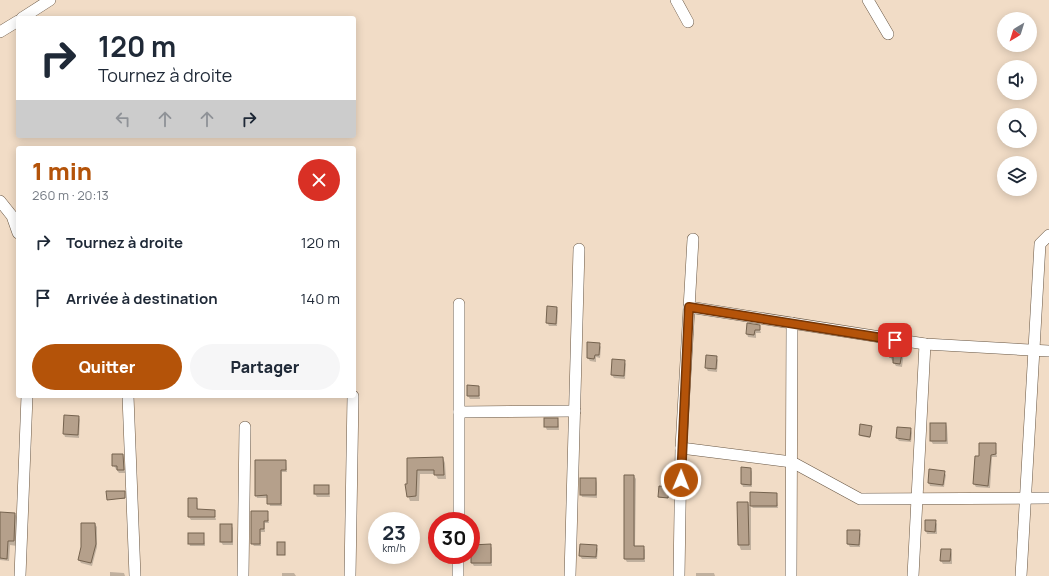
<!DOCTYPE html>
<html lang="fr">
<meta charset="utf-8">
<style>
body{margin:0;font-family:Manrope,sans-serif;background:#f6f6f7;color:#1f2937;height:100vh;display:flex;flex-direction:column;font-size:15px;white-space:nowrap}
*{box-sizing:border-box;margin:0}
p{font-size:13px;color:#747a83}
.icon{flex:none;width:22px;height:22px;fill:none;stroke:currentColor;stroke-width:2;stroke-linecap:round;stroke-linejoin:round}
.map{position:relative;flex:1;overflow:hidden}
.details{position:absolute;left:16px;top:146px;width:340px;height:252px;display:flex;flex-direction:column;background:#fff;border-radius:4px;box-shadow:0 2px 10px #0003}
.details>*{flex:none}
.guide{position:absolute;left:16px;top:16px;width:340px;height:122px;border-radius:4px;box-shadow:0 2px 10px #0003;background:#fff;color:#1f2937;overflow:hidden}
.needle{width:26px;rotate:218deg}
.tools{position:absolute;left:997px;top:12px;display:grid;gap:8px}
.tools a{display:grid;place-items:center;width:40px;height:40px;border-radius:50%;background:#fff;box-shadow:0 2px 10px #0003;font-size:20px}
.speed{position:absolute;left:368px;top:512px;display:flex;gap:8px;font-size:20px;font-weight:700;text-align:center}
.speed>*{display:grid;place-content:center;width:52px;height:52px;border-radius:50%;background:#fff;box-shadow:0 2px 10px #0003;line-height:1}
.speed small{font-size:10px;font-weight:400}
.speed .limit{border:6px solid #d22;background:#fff;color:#111}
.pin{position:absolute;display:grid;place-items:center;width:34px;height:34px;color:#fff;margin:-17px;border-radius:8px;box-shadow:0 2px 6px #0006}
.me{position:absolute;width:44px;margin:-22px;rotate:1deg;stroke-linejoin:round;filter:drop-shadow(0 0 3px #0008)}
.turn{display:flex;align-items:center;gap:14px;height:84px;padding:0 16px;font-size:18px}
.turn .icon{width:52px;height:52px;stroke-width:2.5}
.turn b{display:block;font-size:28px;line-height:34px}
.lanes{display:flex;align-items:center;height:38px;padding:0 16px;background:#0003;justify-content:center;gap:20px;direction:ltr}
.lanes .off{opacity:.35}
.round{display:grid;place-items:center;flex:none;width:42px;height:42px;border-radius:21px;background:#f6f6f7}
.head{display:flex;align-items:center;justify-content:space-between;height:68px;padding:0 16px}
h1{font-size:24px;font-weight:800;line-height:30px;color:#b45309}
.action{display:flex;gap:8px;margin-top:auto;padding:8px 16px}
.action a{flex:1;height:46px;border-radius:24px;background:#b45309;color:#fff;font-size:16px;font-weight:800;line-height:46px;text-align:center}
.action a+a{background:#f6f6f7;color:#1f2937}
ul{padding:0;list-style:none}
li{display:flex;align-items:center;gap:12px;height:56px;padding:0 16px}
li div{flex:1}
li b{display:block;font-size:15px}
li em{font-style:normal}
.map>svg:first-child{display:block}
</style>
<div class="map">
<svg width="1049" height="576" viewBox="0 0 1049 576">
<rect width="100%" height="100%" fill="#f1dcc6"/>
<g fill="#0003">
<path d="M557,308L558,311L557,326H549L547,322Z"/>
<path d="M759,326L761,333H756V338L748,337L747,334Z"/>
<path d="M588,343L599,344L601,347L600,358L596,357V362L590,361L588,358Z"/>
<path d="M903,349L904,352L902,367L896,366L890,357Z"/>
<path d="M716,357L718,360L717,372L708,371L706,368Z"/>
<path d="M624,361L626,364L625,379L614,378L612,375Z"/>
<path d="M479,387L480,399H470L468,396Z"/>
<path d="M79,417L80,420L79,438L65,437L64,434Z"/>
<path d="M558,419L559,430H547L545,426Z"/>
<path d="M946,424L947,427L948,444H933L931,441Z"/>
<path d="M871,426L870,438L860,436V435Z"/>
<path d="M911,429L912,433L911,442L899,441L897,438Z"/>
<path d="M995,444L997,457H992L990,488L976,487L974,484L980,457Z"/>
<path d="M123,455L125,473H119L113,465Z"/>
<path d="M443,458L445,463L446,479H438L435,474H420L419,501H410L408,496V459Z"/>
<path d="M286,461L287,472H282V506H270L268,498H257L256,495Z"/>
<path d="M751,469L752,472V487H743L742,484Z"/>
<path d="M944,472L946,475L944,487L930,486L929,483Z"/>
<path d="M634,476L636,479L635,547H643L645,550V562H627L625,559Z"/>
<path d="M596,479L597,483V498L582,497L581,494Z"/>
<path d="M328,486L330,497H317L315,494Z"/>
<path d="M668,488L669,498H660L659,497Z"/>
<path d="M125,493V499H108Z"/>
<path d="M776,494L778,508H753L751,506Z"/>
<path d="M197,499L198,510L214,511L216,520H191L189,517Z"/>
<path d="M748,503L751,508V550H741L739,545Z"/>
<path d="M267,512L269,523H265V532H261V546H254L252,543Z"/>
<path d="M15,514L18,519L17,546L10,545L9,561L0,560V525Z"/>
<path d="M935,521L937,524V534H927L926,531Z"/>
<path d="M95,524L97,527V547L92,566L81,563L79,560L82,547Z"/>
<path d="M231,525L233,528V545H223L221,542Z"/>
<path d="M859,531L861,534L860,547H850L848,544Z"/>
<path d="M203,534L205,546H190L189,543Z"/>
<path d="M490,545L492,548V566H474L472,563Z"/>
<path d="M596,546L598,549L597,559H582L580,556Z"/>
<path d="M951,550L952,554V564H943L941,561Z"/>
<path d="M110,572L124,573L125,576H110Z"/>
<path d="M282,573H294L296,576H282Z"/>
<path d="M696,573H714L715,576H696Z"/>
</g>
<g fill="#b5a08b" stroke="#75634f">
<path d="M547,306L557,307L556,324L546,323Z"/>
<path d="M747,323L760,325V330H755L754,335L746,334Z"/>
<path d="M587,342L600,343L599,355H595L594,359L587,358Z"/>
<path d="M890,346L903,348L900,364L893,363V357H889Z"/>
<path d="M706,355L717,356L716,369L705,368Z"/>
<path d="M612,359L625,360L624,376L611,375Z"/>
<path d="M467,385L479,386V396H467Z"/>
<path d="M64,415L79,416L78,435L63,434Z"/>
<rect x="544" y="418" width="14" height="9"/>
<rect x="930" y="423" width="16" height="18"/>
<path d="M860,424L872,426L870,437L859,435Z"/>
<path d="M897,427L911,428L910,440L896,438Z"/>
<path d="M979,443H996V454L991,455L988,486L973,484L975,456H979Z"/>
<path d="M112,454H123L124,470H117V466H112Z"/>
<path d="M443,457L444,475H434V470H417L416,496L407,497L405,484H407V458Z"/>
<path d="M255,460H286V470H281V504H267V495L255,496Z"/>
<path d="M741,467L751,468V485L741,484Z"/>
<path d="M929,469L945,471L943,485L928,483Z"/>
<path d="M624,475H634V546H644V559H624Z"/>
<rect x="580" y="478" width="16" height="17"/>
<rect x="314" y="485" width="15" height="9"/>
<path d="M659,486L669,487L668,498L658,497Z"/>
<path d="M106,491H125V498L107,500Z"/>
<path d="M750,492L777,493V506H750Z"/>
<path d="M188,498H197V509L215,510V517H188Z"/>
<path d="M737,502H748L749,545H738Z"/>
<path d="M251,511H268V521H264V529H260V544H251Z"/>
<path d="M0,512L15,513L14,541H8L7,559L0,558Z"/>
<path d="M925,520H936L935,532L925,531Z"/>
<path d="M81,523H95L96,544L91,563L78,560L81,547Z"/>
<rect x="220" y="524" width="12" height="18"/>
<path d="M847,530H860L859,545L847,544Z"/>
<rect x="188" y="533" width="16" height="11"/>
<rect x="277" y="542" width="8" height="13"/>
<path d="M491,544V563H471V545Z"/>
<path d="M580,544L597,545L596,557L579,556Z"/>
<path d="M941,549H951L950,561H940Z"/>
</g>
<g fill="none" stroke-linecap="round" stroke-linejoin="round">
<defs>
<g id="street">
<path d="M676,0L688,22"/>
<path d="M868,0L888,34"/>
<path d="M22,18L50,0"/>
<path d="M0,32L18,21"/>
<path d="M0,201L12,216L18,233"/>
<path d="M689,307L925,344L1049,351"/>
<path d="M128,396L135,576"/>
<path d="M459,412L575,411"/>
<path d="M681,448L792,462L860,499L1049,498"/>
<path d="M459,521V304"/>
<path d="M20,576L27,396"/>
<path d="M243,576L245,427"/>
<path d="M350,576L353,396"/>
<path d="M458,576V555"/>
<path d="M570,576L579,249"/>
<path d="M679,576L681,448L693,239"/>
<path d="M791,576L792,323"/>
<path d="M913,576L925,344"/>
<path d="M1021,576L1040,244L1049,235"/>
</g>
</defs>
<use href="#street" stroke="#685643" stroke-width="12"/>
<use href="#street" stroke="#fff" stroke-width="11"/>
</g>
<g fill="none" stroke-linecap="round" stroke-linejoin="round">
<defs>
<path id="route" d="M681,480L689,307L895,340"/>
</defs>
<use href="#route" stroke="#753606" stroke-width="10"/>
<use href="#route" stroke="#b45309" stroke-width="7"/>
</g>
</svg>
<div class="tools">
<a><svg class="needle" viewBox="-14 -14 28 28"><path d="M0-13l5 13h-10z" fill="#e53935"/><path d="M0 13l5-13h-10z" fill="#747a83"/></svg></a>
<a><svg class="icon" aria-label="sound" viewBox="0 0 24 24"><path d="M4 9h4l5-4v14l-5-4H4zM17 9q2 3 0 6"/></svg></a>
<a><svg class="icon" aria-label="search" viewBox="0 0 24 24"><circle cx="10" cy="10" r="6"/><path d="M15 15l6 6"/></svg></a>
<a><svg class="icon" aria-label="layers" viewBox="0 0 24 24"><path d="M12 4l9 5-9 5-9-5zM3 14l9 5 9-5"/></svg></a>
</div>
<div class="speed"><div>23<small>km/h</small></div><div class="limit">30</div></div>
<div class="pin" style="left:895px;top:340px;background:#d93025"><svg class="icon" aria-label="arrive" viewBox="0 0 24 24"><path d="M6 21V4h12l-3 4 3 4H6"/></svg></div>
<svg class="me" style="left:681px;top:480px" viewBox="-20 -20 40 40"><circle r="17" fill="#b45309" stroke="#fff" stroke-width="3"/><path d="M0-11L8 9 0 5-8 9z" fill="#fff"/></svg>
<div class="guide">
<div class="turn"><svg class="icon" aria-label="right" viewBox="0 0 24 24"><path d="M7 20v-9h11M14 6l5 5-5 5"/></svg><div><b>120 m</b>Tournez à droite</div></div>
<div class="lanes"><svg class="icon off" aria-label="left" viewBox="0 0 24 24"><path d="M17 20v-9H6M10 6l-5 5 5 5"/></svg><svg class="icon off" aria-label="ahead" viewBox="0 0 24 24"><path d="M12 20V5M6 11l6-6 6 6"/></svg><svg class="icon off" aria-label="ahead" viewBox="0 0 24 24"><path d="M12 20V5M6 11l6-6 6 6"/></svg><svg class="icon" aria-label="right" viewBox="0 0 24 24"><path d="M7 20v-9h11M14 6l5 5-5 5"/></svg></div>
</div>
<section class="details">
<div class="head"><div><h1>1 min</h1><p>260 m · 20:13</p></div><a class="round" style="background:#d93025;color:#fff"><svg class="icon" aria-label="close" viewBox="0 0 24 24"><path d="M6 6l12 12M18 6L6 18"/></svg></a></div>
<ul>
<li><svg class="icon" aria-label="right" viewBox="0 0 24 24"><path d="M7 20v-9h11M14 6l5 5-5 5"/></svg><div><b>Tournez à droite</b></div><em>120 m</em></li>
<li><svg class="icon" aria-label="arrive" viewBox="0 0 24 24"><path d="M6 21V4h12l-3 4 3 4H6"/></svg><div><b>Arrivée à destination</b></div><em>140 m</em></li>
</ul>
<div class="action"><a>Quitter</a><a>Partager</a></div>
</section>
</div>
